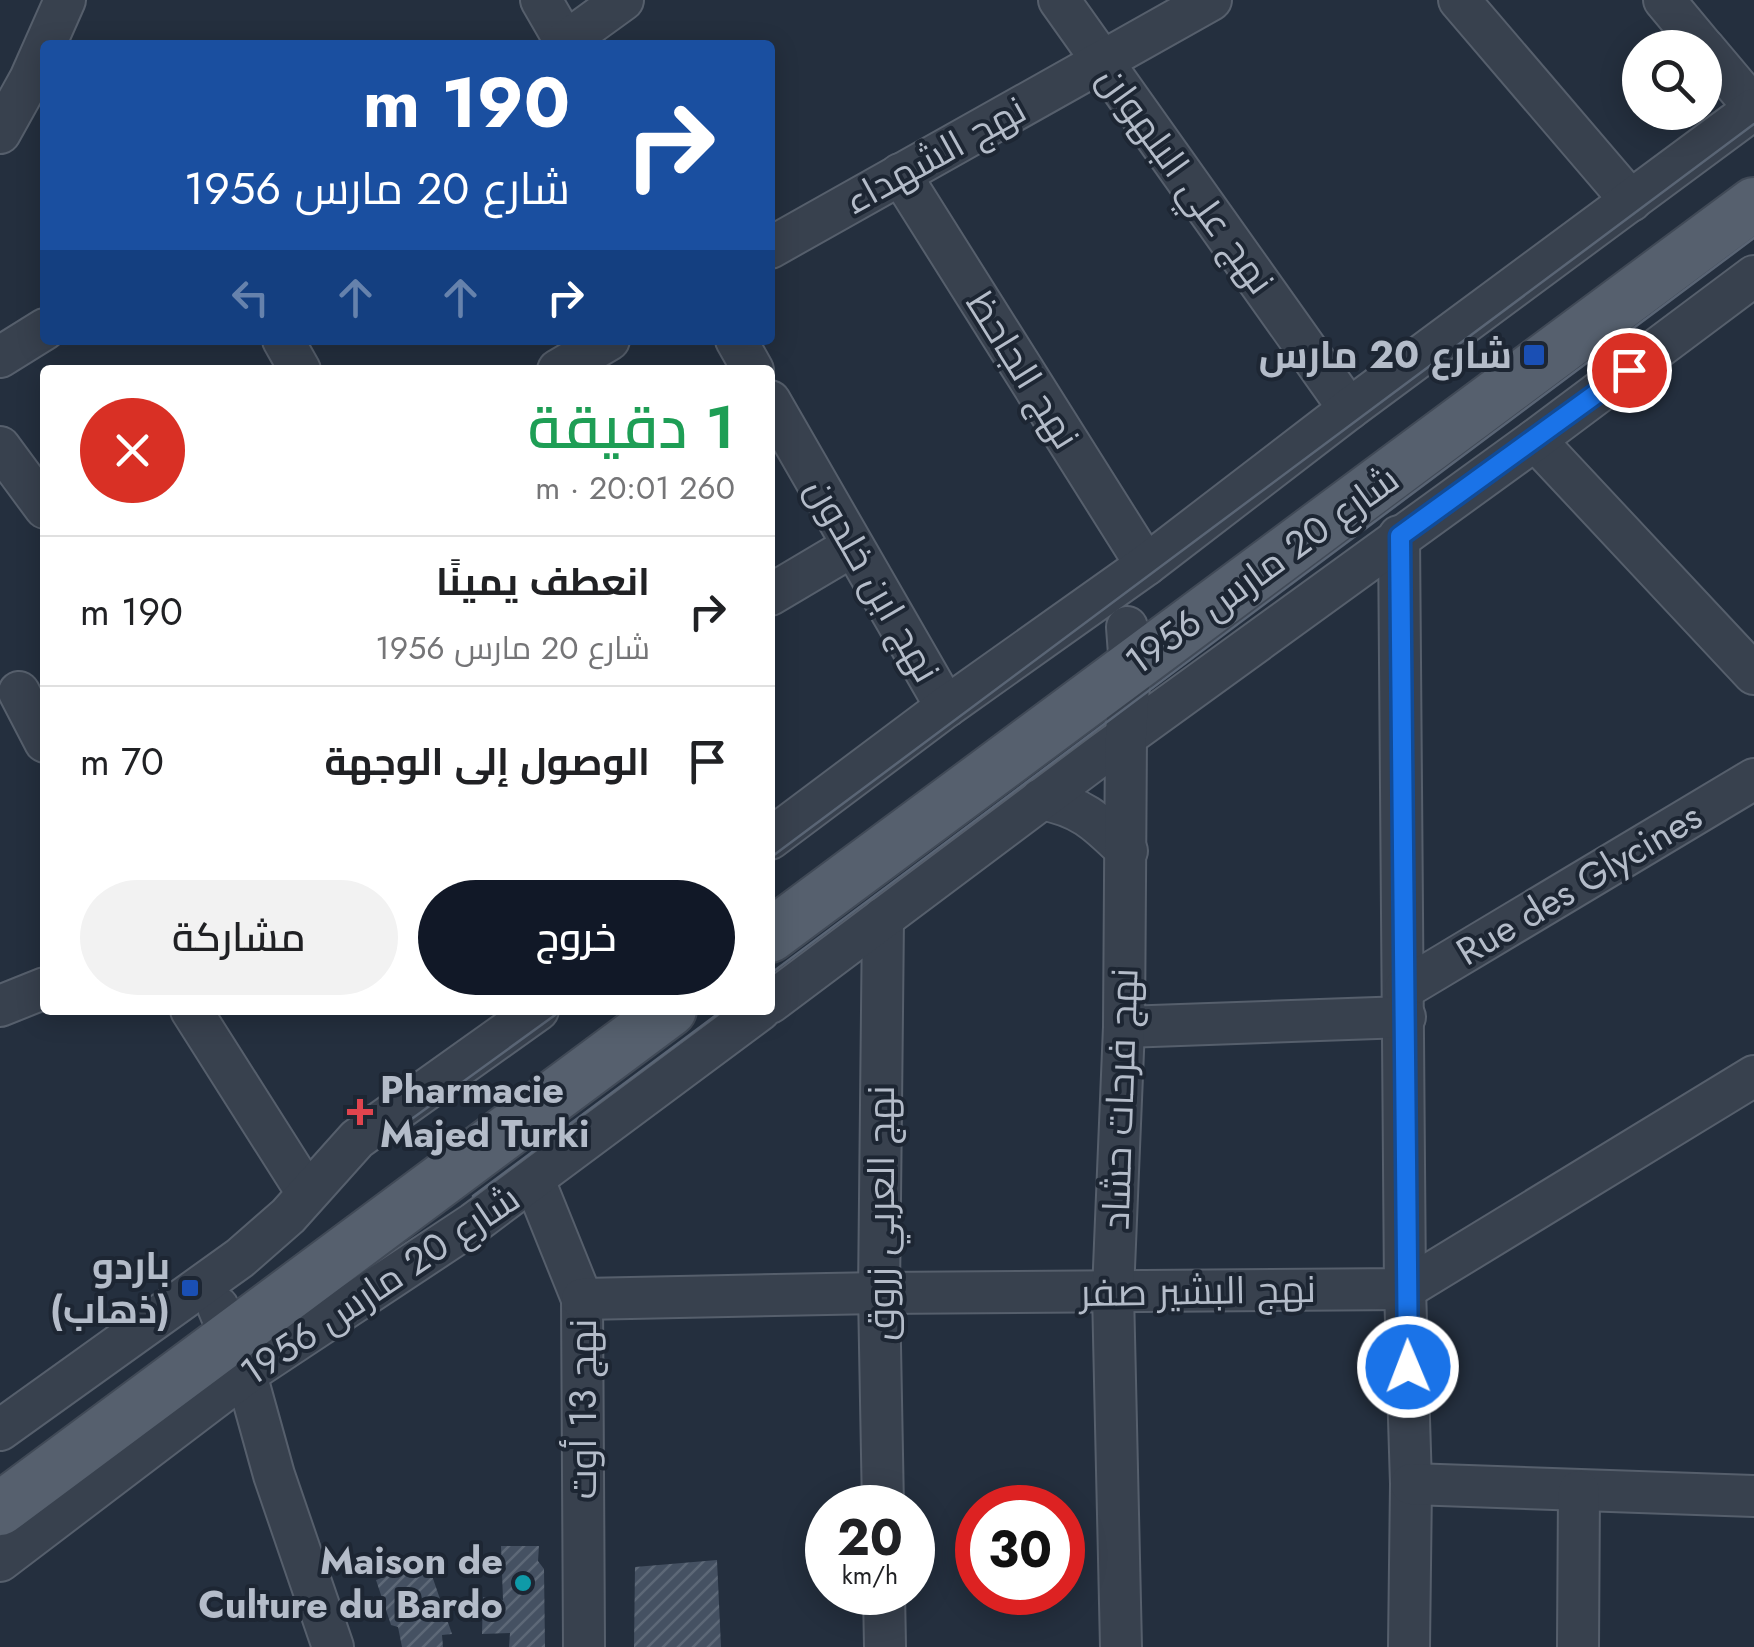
<!DOCTYPE html>
<html lang="ar">
<meta charset="utf-8">
<style>
body{margin:0;font-family:Jost,Cairo,sans-serif;background:#f2f2f2;color:#202124;direction:rtl;height:100vh;display:flex;flex-direction:column;font-size:38px;white-space:nowrap}
*{box-sizing:border-box;margin:0}
p{font-size:32px;color:#757577}
.icon{flex:none;width:55px;height:55px;fill:none;stroke:currentColor;stroke-width:2;stroke-linecap:round;stroke-linejoin:round}
.map{position:relative;flex:1;overflow:hidden;direction:ltr}
.side{position:absolute;left:40px;top:365px;width:735px;height:650px;display:flex;flex-direction:column;background:#fff;border-radius:10px;box-shadow:0 5px 25px #0003;direction:rtl}
.side>*{flex:none}
.guide{position:absolute;left:40px;top:40px;width:735px;height:305px;border-radius:10px;box-shadow:0 5px 25px #0003;direction:rtl;background:#1a4fa0;color:#fff;overflow:hidden}
.tools{position:absolute;left:1622px;top:30px;display:grid;gap:20px}
.tools a{display:grid;place-items:center;width:100px;height:100px;border-radius:50%;background:#fff;box-shadow:0 5px 25px #0003;font-size:50px}
.speed{position:absolute;left:805px;top:1485px;display:flex;gap:20px;font-size:50px;font-weight:700;text-align:center}
.speed>*{display:grid;place-content:center;width:130px;height:130px;border-radius:50%;background:#fff;box-shadow:0 5px 25px #0003;line-height:1}
.speed small{font-size:25px;font-weight:400}
.speed .limit{border:15px solid #d22;background:#fff;color:#111}
.pin{position:absolute;display:grid;place-items:center;width:85px;height:85px;color:#fff;margin:-42px;border:5px solid #fff;border-radius:50%;box-shadow:0 2px 10px #0007}
.me{position:absolute;width:110px;margin:-55px;rotate:359deg;stroke-linejoin:round;filter:drop-shadow(0 0 8px #0008)}
.turn{display:flex;align-items:center;gap:35px;height:210px;padding:0 40px;font-size:45px}
.turn .icon{width:130px;height:130px;stroke-width:2.5}
.turn b{display:block;font-size:70px;line-height:85px}
.lanes{display:flex;align-items:center;height:95px;padding:0 40px;background:#0003;justify-content:center;gap:50px;direction:ltr}
.lanes .off{opacity:.35}
.round{display:grid;place-items:center;flex:none;width:105px;height:105px;border-radius:52px;background:#f2f2f2}
.overview{display:flex;align-items:center;justify-content:space-between;height:170px;padding:0 40px}
h1{font-size:60px;font-weight:600;line-height:75px;color:#1e9e55}
.primary-button{display:flex;gap:20px;margin-top:auto;padding:20px 40px}
.primary-button a{flex:1;height:115px;border-radius:60px;background:#111827;color:#fff;font-size:40px;font-weight:600;line-height:115px;text-align:center}
.primary-button a+a{background:#f2f2f2;color:#202124}
ul{padding:0;list-style:none}
li{display:flex;align-items:center;gap:30px;height:150px;padding:0 40px;border-top:2px solid #e0e0e0}
li div{flex:1}
li b{display:block;font-size:38px}
li em{font-style:normal}
.map>svg:first-child{display:block}
</style>
<div class="map">
<svg width="1754" height="1647" viewBox="0 0 1754 1647">
<defs>
<pattern id="building-hatch" width="6" height="6" patternUnits="userSpaceOnUse" patternTransform="scale(2.5)"><rect width="6" height="6" fill="#455162"/><path d="M-1 1l2-2M0 6l6-6M5 7l2-2" fill="none" stroke="#5d6877"/></pattern>
</defs>
<rect width="100%" height="100%" fill="#242f3e"/>
<g fill="url(#building-hatch)">
<path d="M501,1546H539L538,1561L544,1569L545,1647H509L510,1633L482,1634L483,1597L503,1600Z"/>
<path d="M717,1560L721,1647H634L635,1567Z"/>
<path d="M427,1561L452,1634L442,1635L443,1647H402L398,1627L391,1625L376,1580Z"/>
</g>
<g fill="none" stroke-linecap="round" stroke-linejoin="round">
<defs>
<g id="minor">
<path d="M541,0L567,45"/>
<path d="M1059,0L1349,409"/>
<path d="M1459,0L1631,201"/>
<path d="M1664,0L1704,48"/>
<path d="M561,45L623,0"/>
<path d="M1705,49L1754,107"/>
<path d="M0,133L30,79L65,0"/>
<path d="M900,174L1146,565"/>
<path d="M770,248L1211,0"/>
<path d="M283,340L300,370"/>
<path d="M736,340L753,370"/>
<path d="M0,357L45,329"/>
<path d="M558,370L609,340"/>
<path d="M770,401L946,707"/>
<path d="M1535,440L1754,674"/>
<path d="M0,447L45,508"/>
<path d="M1399,536L1405,1289L1411,1484L1409,1647"/>
<path d="M770,595L851,547"/>
<path d="M19,692L45,742"/>
<path d="M1041,799C1083,807 1097,822 1127,851"/>
<path d="M770,839L946,707L1146,565L1349,409L1754,109"/>
<path d="M883,918L879,1293L883,1508"/>
<path d="M1405,988L1754,779"/>
<path d="M770,1003L1102,754L1535,440L1754,276"/>
<path d="M0,1006L45,988"/>
<path d="M191,1010L307,1193"/>
<path d="M1124,1027L1405,1017"/>
<path d="M534,1180L582,1299L584,1647"/>
<path d="M582,1299L879,1293L1405,1289L1754,1076"/>
<path d="M218,1307L246,1374L274,1475L333,1647"/>
<path d="M0,1430L240,1258L288,1216L357,1139L538,1010"/>
<path d="M1411,1484L1754,1496"/>
<path d="M0,1561L246,1374L474,1223L760,1010"/>
<path d="M884,1592L885,1647"/>
<path d="M1121,1647L1113,1292L1124,1027L1126,736L1130,667L1127,627"/>
<path d="M1578,1647L1579,1491"/>
</g>
<g id="major">
<path d="M770,936L1754,204"/>
<path d="M0,1509L670,1010"/>
</g>
</defs>
<use href="#minor" stroke="#565f6c" stroke-width="44"/>
<use href="#major" stroke="#414a57" stroke-width="56"/>
<use href="#minor" stroke="#38414e" stroke-width="40"/>
<use href="#major" stroke="#56606e" stroke-width="52"/>
<g stroke="#5a6575" stroke-width="2.5">
<path d="M770,858L1754,124"/>
<path d="M770,974L1754,238"/>
<path d="M384,1139L562,1010"/>
<path d="M473,1196L723,1010"/>
</g>
</g>
<g fill="none" stroke-linecap="round" stroke-linejoin="round">
<defs>
<path id="route" d="M1408,1367L1400,536L1629,370"/>
</defs>
<use href="#route" stroke="#114b97" stroke-width="25"/>
<use href="#route" stroke="#1a73e8" stroke-width="18"/>
</g>
<g fill="#1a4fb4" stroke="#1d2633" stroke-width="4">
<rect x="1522" y="343" width="24" height="24" rx="5"/>
<rect x="180" y="1278" width="20" height="20" rx="5"/>
</g>
<path fill="#e0444e" stroke="#1d2633" stroke-width="4" d="M355 1097h10v10h10v10h-10v10h-10v-10h-10v-10h10z"/>
<circle fill="#0f9aa8" stroke="#1d2633" stroke-width="4" cx="523" cy="1583" r="10"/>
<g text-anchor="middle" stroke-width="8" stroke-linejoin="round" paint-order="stroke">
<g font-size="38" fill="#b4bcc9" stroke="#1d2633">
<text transform="translate(935 155) rotate(-29)" y="13">نهج الشهداء</text>
<text transform="translate(1186 180) rotate(54)" y="13">نهج علي البلهوان</text>
<text transform="translate(1023 370) rotate(58)" y="13">نهج الجاحظ</text>
<text transform="translate(1262 570) rotate(-36)" y="13">شارع 20 مارس 1956</text>
<text transform="translate(873 580) rotate(60)" y="13">نهج ابن خلدون</text>
<text transform="translate(1579 884) rotate(-31)" y="13">Rue des Glycines</text>
<text transform="translate(1120 1099) rotate(-88)" y="13">نهج فرحات حشاد</text>
<text transform="translate(881 1213) rotate(-90)" y="13">نهج العربي زروق</text>
<text transform="translate(380 1285) rotate(-34)" y="13">شارع 20 مارس 1956</text>
<text transform="translate(1198 1291) rotate(-1)" y="13">نهج البشير صفر</text>
<text transform="translate(583 1409) rotate(-90)" y="13">نهج 13 أوت</text>
</g>
<g font-size="38" font-weight="bold" fill="#b4bcc9" stroke="#1d2633" text-anchor="end">
<text x="1512" y="368">شارع 20 مارس</text>
<text x="380" y="1103" text-anchor="start">Pharmacie<tspan x="380" dy="44">Majed Turki</tspan></text>
<text x="170" y="1279">باردو<tspan x="170" dy="44">(ذهاب)</tspan></text>
<text x="503" y="1574">Maison de<tspan x="503" dy="44">Culture du Bardo</tspan></text>
</g>
</g>
</svg>
<div class="tools">
<a><svg class="icon" aria-label="search" viewBox="0 0 24 24"><circle cx="10" cy="10" r="6"/><path d="M15 15l6 6"/></svg></a>
</div>
<div class="speed"><div>20<small>km/h</small></div><div class="limit">30</div></div>
<div class="pin" style="left:1629px;top:370px;background:#d93025"><svg class="icon" aria-label="arrive" viewBox="0 0 24 24"><path d="M6 21V4h12l-3 4 3 4H6"/></svg></div>
<svg class="me" style="left:1408px;top:1367px" viewBox="-20 -20 40 40"><circle r="17" fill="#1a73e8" stroke="#fff" stroke-width="3"/><path d="M0-11L8 9 0 5-8 9z" fill="#fff"/></svg>
<div class="guide">
<div class="turn"><svg class="icon" aria-label="right" viewBox="0 0 24 24"><path d="M7 20v-9h11M14 6l5 5-5 5"/></svg><div><b>190 m</b>شارع 20 مارس 1956</div></div>
<div class="lanes"><svg class="icon off" aria-label="left" viewBox="0 0 24 24"><path d="M17 20v-9H6M10 6l-5 5 5 5"/></svg><svg class="icon off" aria-label="ahead" viewBox="0 0 24 24"><path d="M12 20V5M6 11l6-6 6 6"/></svg><svg class="icon off" aria-label="ahead" viewBox="0 0 24 24"><path d="M12 20V5M6 11l6-6 6 6"/></svg><svg class="icon" aria-label="right" viewBox="0 0 24 24"><path d="M7 20v-9h11M14 6l5 5-5 5"/></svg></div>
</div>
<section class="side">
<div class="overview"><div><h1>1 دقيقة</h1><p>260 m · 20:01</p></div><a class="round" style="background:#d93025;color:#fff"><svg class="icon" aria-label="close" viewBox="0 0 24 24"><path d="M6 6l12 12M18 6L6 18"/></svg></a></div>
<ul>
<li><svg class="icon" aria-label="right" viewBox="0 0 24 24"><path d="M7 20v-9h11M14 6l5 5-5 5"/></svg><div><b>انعطف يمينًا</b><p>شارع 20 مارس 1956</p></div><em>190 m</em></li>
<li><svg class="icon" aria-label="arrive" viewBox="0 0 24 24"><path d="M6 21V4h12l-3 4 3 4H6"/></svg><div><b>الوصول إلى الوجهة</b></div><em>70 m</em></li>
</ul>
<div class="primary-button"><a>خروج</a><a>مشاركة</a></div>
</section>
</div>
